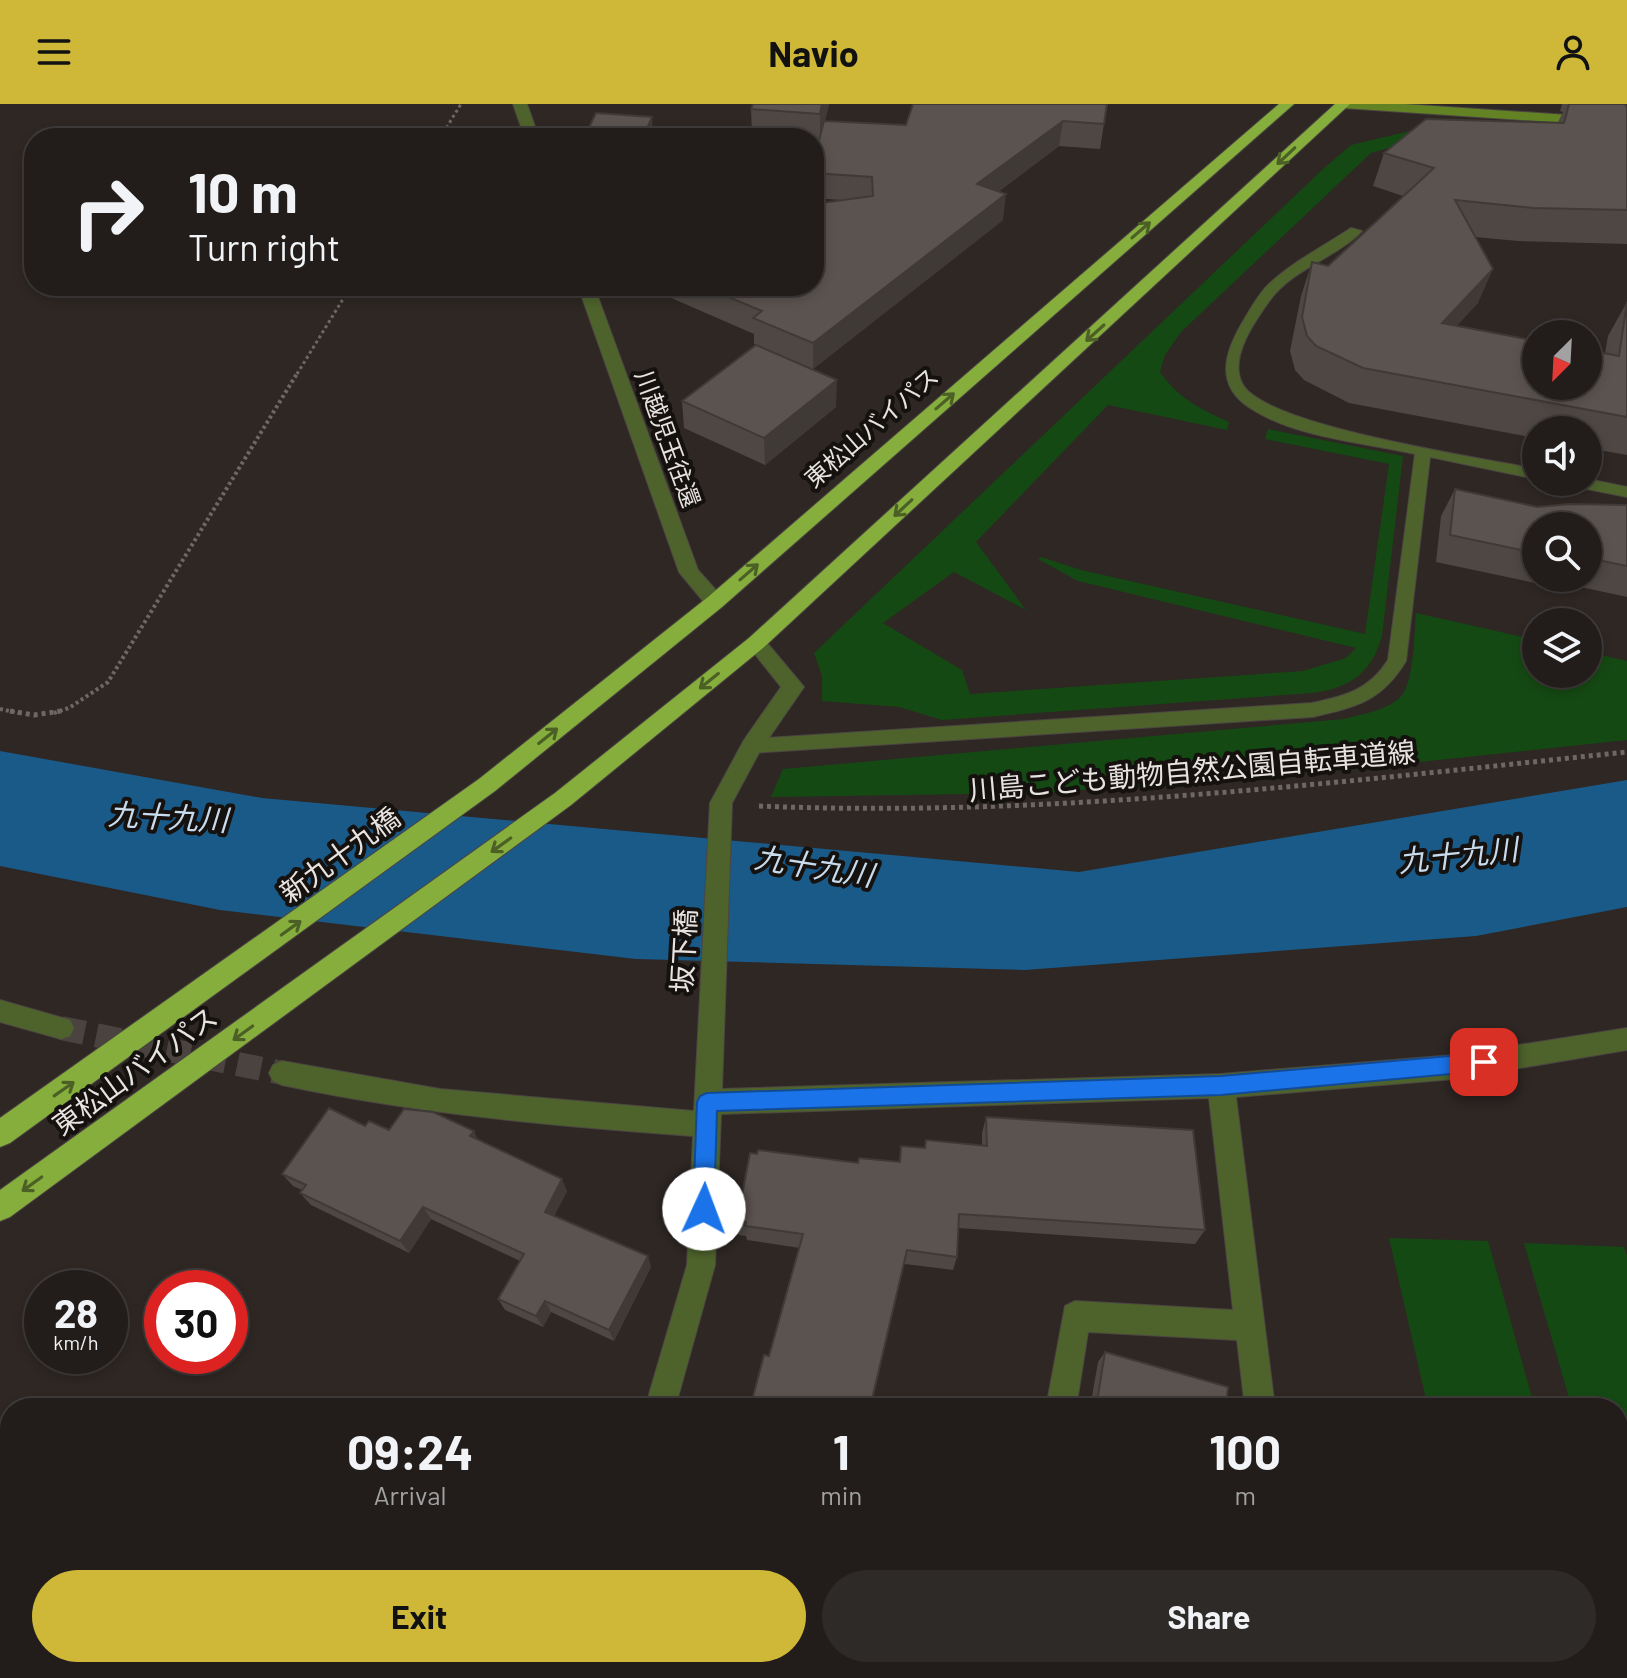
<!DOCTYPE html>
<meta charset="utf-8">
<style>
body{margin:0;font-family:Barlow,"Noto Sans JP",sans-serif;background:#2e2a28;color:#f1f3f6;height:100vh;display:flex;flex-direction:column;font-size:30px;white-space:nowrap}
*{box-sizing:border-box;margin:0}
p{font-size:26px;color:#a2a2a3}
.icon{flex:none;width:44px;height:44px;fill:none;stroke:currentColor;stroke-width:2;stroke-linecap:round;stroke-linejoin:round}
.map{position:relative;flex:1;overflow:hidden}
.sheet{position:absolute;left:0px;top:1294px;width:1628px;height:280px;display:flex;flex-direction:column;background:#221d1b;border-radius:32px 32px 0 0;box-shadow:0 4px 12px #0003,0 0 0 2px #3f3b3a}
.sheet>*{flex:none}
.hud{position:absolute;left:24px;top:24px;width:800px;height:168px;border-radius:32px;box-shadow:0 4px 12px #0003,0 0 0 2px #3f3b3a;background:#221d1b;color:#f1f3f6;overflow:hidden}
.needle{width:52px;rotate:204deg}
.buttons{position:absolute;left:1522px;top:216px;display:grid;gap:16px}
.buttons a{display:grid;place-items:center;width:80px;height:80px;border-radius:50%;background:#221d1b;box-shadow:0 4px 12px #0003,0 0 0 2px #3f3b3a;font-size:40px}
.speed{position:absolute;left:24px;top:1166px;display:flex;gap:16px;font-size:40px;font-weight:700;text-align:center}
.speed>*{display:grid;place-content:center;width:104px;height:104px;border-radius:50%;background:#221d1b;box-shadow:0 4px 12px #0003,0 0 0 2px #3f3b3a;line-height:1}
.speed small{font-size:20px;font-weight:400}
.speed .limit{border:12px solid #d22;background:#fff;color:#111}
.pin{position:absolute;display:grid;place-items:center;width:68px;height:68px;color:#fff;margin:-34px;border-radius:16px;box-shadow:0 4px 12px #0006}
.me{position:absolute;width:88px;margin:-44px;rotate:2deg;stroke-linejoin:round;filter:drop-shadow(0 0 6px #0008)}
.turn{display:flex;align-items:center;gap:28px;height:168px;padding:0 32px;font-size:36px}
.turn .icon{width:104px;height:104px;stroke-width:2.5}
.turn b{display:block;font-size:56px;line-height:68px}
.eta{display:flex;justify-content:space-evenly;align-items:center;height:136px;text-align:center}
.eta b{font-size:48px;font-weight:700;line-height:56px}
.action{display:flex;gap:16px;margin-top:auto;padding:16px 32px}
.action a{flex:1;height:92px;border-radius:48px;background:#cfb837;color:#111;font-size:32px;font-weight:700;line-height:92px;text-align:center}
.action a+a{background:#2e2a28;color:#f1f3f6}
header{display:flex;justify-content:space-between;align-items:center;height:104px;padding:0 32px;background:#cfb837;color:#111;font-size:36px;font-weight:700}
.map>svg:first-child{display:block}
</style>
<header><svg class="icon" aria-label="menu" viewBox="0 0 24 24"><path d="M4 6h16M4 12h16M4 18h16"/></svg>Navio<svg class="icon" aria-label="person" viewBox="0 0 24 24"><circle cx="12" cy="8" r="4"/><path d="M4 21q1-7 8-7t8 7"/></svg></header>
<div class="map">
<svg width="1627" height="1574" viewBox="0 0 1627 1574">
<rect width="100%" height="100%" fill="#2e2724"/>
<g fill="#154913">
<path d="M1410,27L1627,39L1425,40L1392,43L1371,49L1181,228L1165,251L1160,268C1179,295 1200,305 1229,318L1227,326L1108,301L976,438L1026,506L954,468L883,519L962,566L970,590L1303,567L1346,554L1356,544L1078,477L1038,455L1041,453L1081,466L1365,530L1389,360L1265,335L1268,325L1403,352L1382,532C1371,570 1350,584 1312,589L942,616L899,603L822,597V572L814,549L1322,66L1351,41Z"/>
<path d="M1416,509L1536,536V570H1588V548L1627,557V636L1334,667L1042,689L771,693L783,665L1344,615C1362,610 1390,606 1402,591C1414,576 1414,529 1416,509Z"/>
<path d="M1389,1134L1488,1137L1535,1304H1428Z"/>
<path d="M1524,1139L1624,1143L1627,1151V1374H1618V1304H1572Z"/>
</g>
<path fill="#195a89" d="M0,647L262,694L1079,768L1627,676V803L1476,832L1025,866L636,855L220,806L0,762Z"/>
<g fill="none" stroke-linecap="round" stroke-linejoin="round">
<path stroke="#4a4340" stroke-width="24" stroke-dasharray="24 12" stroke-linecap="butt" d="M61,924L282,969"/>
<defs>
<g id="lane">
<path d="M1351,124L1362,127C1336,154 1294,164 1270,196C1255,217 1229,253 1242,279C1262,322 1483,354 1536,365V375L1430,353L1406,557C1381,598 1356,603 1312,613L752,649L745,647L743,642L752,635L1312,599C1345,592 1369,586 1388,556L1415,350C1362,338 1296,334 1250,304C1215,281 1224,250 1242,219C1250,206 1258,190 1270,179C1294,157 1324,142 1351,124Z"/>
<path d="M1588,375L1627,383V393L1577,383L1569,378H1588Z"/>
</g>
<g id="street">
<path d="M513,0H527L539,34H525Z"/>
<path d="M578,182H594L698,466L722,493L725,498L722,503H708L679,468Z"/>
<path d="M756,532L763,534L804,583L760,647L732,699L722,985L1221,970L1455,951L1627,924V946L1455,975L1236,993L1275,1304H1245L1237,1236L1088,1228L1076,1304H1046L1065,1202L1075,1197L1233,1206L1209,994L721,1010L715,1161L675,1304H645L687,1161L693,1032C555,1022 418,1010 282,981L273,977L269,969L273,961L282,957L440,985L694,1007L710,699L744,636L781,583L746,539L749,534Z"/>
<path d="M0,896L70,916L74,924L70,932L61,935L0,918Z"/>
<path d="M567,1564H601L598,1574H564Z"/>
<path d="M1005,1564H1039L1037,1574H1003Z"/>
<path d="M1271,1564H1305L1306,1574H1272Z"/>
</g>
<path id="secondary" d="M1336,0H1404L1627,15V23L1343,4Z"/>
<g id="highway">
<path d="M1279,0H1294L722,503L495,687L10,1039L0,1043V1014L479,675L708,493Z"/>
<path d="M1335,0H1350L763,544L571,701L10,1113L0,1117V1086L555,689L749,534Z"/>
</g>
</defs>
<use href="#lane" stroke="#4c4542" stroke-width="2"/>
<use href="#street" stroke="#4c4542" stroke-width="2"/>
<use href="#secondary" stroke="#4c4542" stroke-width="2"/>
<use href="#highway" stroke="#4c4542" stroke-width="2"/>
<g stroke="#6e6865" stroke-width="3" stroke-dasharray="3 3" stroke-linecap="butt">
<path d="M440,34L461,0"/>
<path d="M297,270L351,182"/>
</g>
<g stroke="#6e6865" stroke-width="4" stroke-dasharray="3 3" stroke-linecap="butt">
<path d="M0,605L19,609"/>
<path d="M54,609L69,604L108,578L298,268"/>
</g>
<g stroke="#6e6865" stroke-width="5" stroke-dasharray="4 4" stroke-linecap="butt">
<path d="M10,607L34,611L61,607"/>
<path d="M759,702C1049,714 1339,678 1627,648"/>
</g>
<use href="#lane" fill="#4e632c" fill-rule="evenodd"/>
<use href="#street" fill="#4e632c" fill-rule="evenodd"/>
<use href="#secondary" fill="#628224" fill-rule="evenodd"/>
<use href="#highway" fill="#85ae3c" fill-rule="evenodd"/>
</g>
<g fill="#4e4744" fill-rule="evenodd">
<path d="M753,0H829L825,17L906,21L913,0L1104,20L1100,45L1059,42L998,88L1003,116L813,265L754,240V230L669,193L668,182H814L842,96L814,94V56L819,35H814V34L752,31L751,5Z"/>
<path d="M1562,0H1625L1627,3V140L1518,137L1475,133L1478,199L1456,222L1605,249L1608,232L1627,198V351L1588,344V326H1536V334L1349,299L1304,276L1295,266L1290,247L1301,192L1312,158L1328,162L1403,92L1373,82L1384,49L1558,18L1563,8L1560,7Z"/>
<path d="M682,297L836,303L765,361L684,324Z"/>
<path d="M1455,385L1537,403L1627,401V493L1553,477L1549,482L1436,458L1441,412ZM1536,422H1588V474H1536Z"/>
<path d="M986,1013L1205,1126L1195,1140L958,1124L957,1153L953,1166L905,1160L769,1252L800,1144L747,1136L746,1132L739,1131L737,1117L858,1059L899,1058L901,1042L924,1044L982,1042V1029Z"/>
<path d="M365,1022L389,1026L479,1036L567,1087L554,1112L651,1163L614,1237L551,1208L543,1223L505,1206L498,1195L520,1157L431,1115L409,1149L311,1101L300,1089L302,1086L293,1082L282,1070Z"/>
<path d="M1105,1248L1226,1304H1090L1098,1258Z"/>
</g>
<g fill="#403a37">
<path d="M822,0H829L820,35V10Z"/>
<path d="M652,13L653,31L652,34H643Z"/>
<path d="M1063,17L1059,42L974,106L977,80Z"/>
<path d="M1006,90L1003,116L813,265V239Z"/>
<path d="M1493,165L1478,199L1427,254L1442,219Z"/>
<path d="M837,276L836,303L765,361L764,334Z"/>
<path d="M474,1027L480,1040L470,1032Z"/>
<path d="M562,1075L567,1087L550,1120L545,1108Z"/>
<path d="M423,1103L431,1115L409,1149L400,1137Z"/>
<path d="M907,1146L871,1304H870Z"/>
<path d="M648,1152L651,1163L614,1237L609,1226Z"/>
<path d="M545,1197L551,1208L543,1223L536,1212Z"/>
</g>
<g fill="#5b534f" stroke="#403a37" stroke-width="2">
<path d="M753,0H822L820,10L751,5Z"/>
<path d="M913,0H1107L1104,20L1063,17L977,80L1006,90L813,239L753,214L762,207L702,182H814V100L873,92L872,73L814,69V56L824,17L906,21Z"/>
<path d="M1569,0H1625L1627,3V106L1533,104L1455,96L1493,165L1442,219L1536,237V282H1588V246L1619,252L1627,198V313L1363,264L1316,242L1307,232L1302,213L1312,158L1328,162L1434,64L1384,49L1426,15L1564,19Z"/>
<path d="M596,9L652,13L643,34H584Z"/>
<path d="M756,241L837,276L764,334L682,297Z"/>
<path d="M1455,385L1537,403L1569,400L1627,401V462L1588,454V422H1536V449L1450,431Z"/>
<path d="M329,1004L365,1022L369,1017L389,1026L404,1005L433,1008L474,1027L470,1032L562,1075L545,1108L648,1152L609,1226L545,1197L536,1212L498,1195L524,1150L423,1103L400,1137L300,1089L306,1081L282,1070Z"/>
<path d="M986,1013L1193,1026L1205,1126L959,1110L957,1153L907,1146L870,1304H750L764,1251L769,1252L803,1130L745,1122L746,1118L737,1117L750,1049L757,1050L758,1046L858,1059L859,1054L900,1058L901,1042L925,1044L926,1036L987,1042Z"/>
<path d="M1105,1248L1228,1283L1226,1304H1096Z"/>
<path d="M687,1564H695L728,1574H684Z"/>
<path d="M823,1564H929L927,1574H821Z"/>
<path d="M748,1566L773,1574H746Z"/>
</g>
<defs><path id="oneway-shaft" d="M-6 0H5M1.5-3L5.5 0L1.5 3" fill="none" stroke-width="1.6" stroke-linecap="round" stroke-linejoin="round" transform="scale(2)"/></defs>
<g stroke="#4c6026">
<use href="#oneway-shaft" transform="translate(1286 52) rotate(137)"/>
<use href="#oneway-shaft" transform="translate(1141 126) rotate(-41)"/>
<use href="#oneway-shaft" transform="translate(1095 229) rotate(138)"/>
<use href="#oneway-shaft" transform="translate(945 297) rotate(-41)"/>
<use href="#oneway-shaft" transform="translate(903 404) rotate(137)"/>
<use href="#oneway-shaft" transform="translate(749 468) rotate(-41)"/>
<use href="#oneway-shaft" transform="translate(709 577) rotate(141)"/>
<use href="#oneway-shaft" transform="translate(548 632) rotate(-39)"/>
<use href="#oneway-shaft" transform="translate(501 741) rotate(144)"/>
<use href="#oneway-shaft" transform="translate(291 824) rotate(-36)"/>
<use href="#oneway-shaft" transform="translate(243 929) rotate(144)"/>
<use href="#oneway-shaft" transform="translate(64 985) rotate(-35)"/>
<use href="#oneway-shaft" transform="translate(32 1080) rotate(144)"/>
</g>
<path fill="#1a73e8" stroke="#114b97" stroke-width="2" d="M1484,949L1491,952L1494,958L1491,965L1484,967L1221,991L717,1007L714,1105L711,1112L704,1115L696,1112L693,1105L697,998L700,992L707,989L1221,972Z"/>
<g text-anchor="middle" stroke-width="8" stroke-linejoin="round" paint-order="stroke">
<g font-size="24" fill="#e8e3e1" stroke="#14110f">
<text transform="translate(872 324) rotate(-41)" y="8">東松山バイパス</text>
<text transform="translate(667 335) rotate(70)" y="8">川越児玉往還</text>
</g>
<g font-size="28" fill="#e8e3e1" stroke="#14110f">
<text transform="translate(1192 667) rotate(-5)" y="10">川島こども動物自然公園自転車道線</text>
<text transform="translate(340 751) rotate(-36)" y="10">新九十九橋</text>
<text transform="translate(684 847) rotate(-87)" y="10">坂下橋</text>
<text transform="translate(135 967) rotate(-36)" y="10">東松山バイパス</text>
</g>
<g font-size="30" font-style="italic" fill="#c8dbec" stroke="#14110f">
<text transform="translate(168 714) rotate(3)" y="10">九十九川</text>
<text transform="translate(1458 752) rotate(-6)" y="10">九十九川</text>
<text transform="translate(814 763) rotate(9)" y="10">九十九川</text>
</g>
</g>
</svg>
<div class="buttons">
<a><svg class="needle" viewBox="-14 -14 28 28"><path d="M0-13l5 13h-10z" fill="#e53935"/><path d="M0 13l5-13h-10z" fill="#a2a2a3"/></svg></a>
<a><svg class="icon" aria-label="sound" viewBox="0 0 24 24"><path d="M4 9h4l5-4v14l-5-4H4zM17 9q2 3 0 6"/></svg></a>
<a><svg class="icon" aria-label="search" viewBox="0 0 24 24"><circle cx="10" cy="10" r="6"/><path d="M15 15l6 6"/></svg></a>
<a><svg class="icon" aria-label="layers" viewBox="0 0 24 24"><path d="M12 4l9 5-9 5-9-5zM3 14l9 5 9-5"/></svg></a>
</div>
<div class="speed"><div>28<small>km/h</small></div><div class="limit">30</div></div>
<div class="pin" style="left:1484px;top:958px;background:#d93025"><svg class="icon" aria-label="arrive" viewBox="0 0 24 24"><path d="M6 21V4h12l-3 4 3 4H6"/></svg></div>
<svg class="me" style="left:704px;top:1105px" viewBox="-20 -20 40 40"><circle r="19" fill="#fff"/><path d="M0-13L10 11 0 6-10 11z" fill="#1a73e8"/></svg>
<div class="hud">
<div class="turn"><svg class="icon" aria-label="right" viewBox="0 0 24 24"><path d="M7 20v-9h11M14 6l5 5-5 5"/></svg><div><b>10 m</b>Turn right</div></div>
</div>
<section class="sheet">
<div class="eta">
<div><b>09:24</b><p>Arrival</p></div>
<div><b>1</b><p>min</p></div>
<div><b>100</b><p>m</p></div>
</div>
<div class="action"><a>Exit</a><a>Share</a></div>
</section>
</div>
